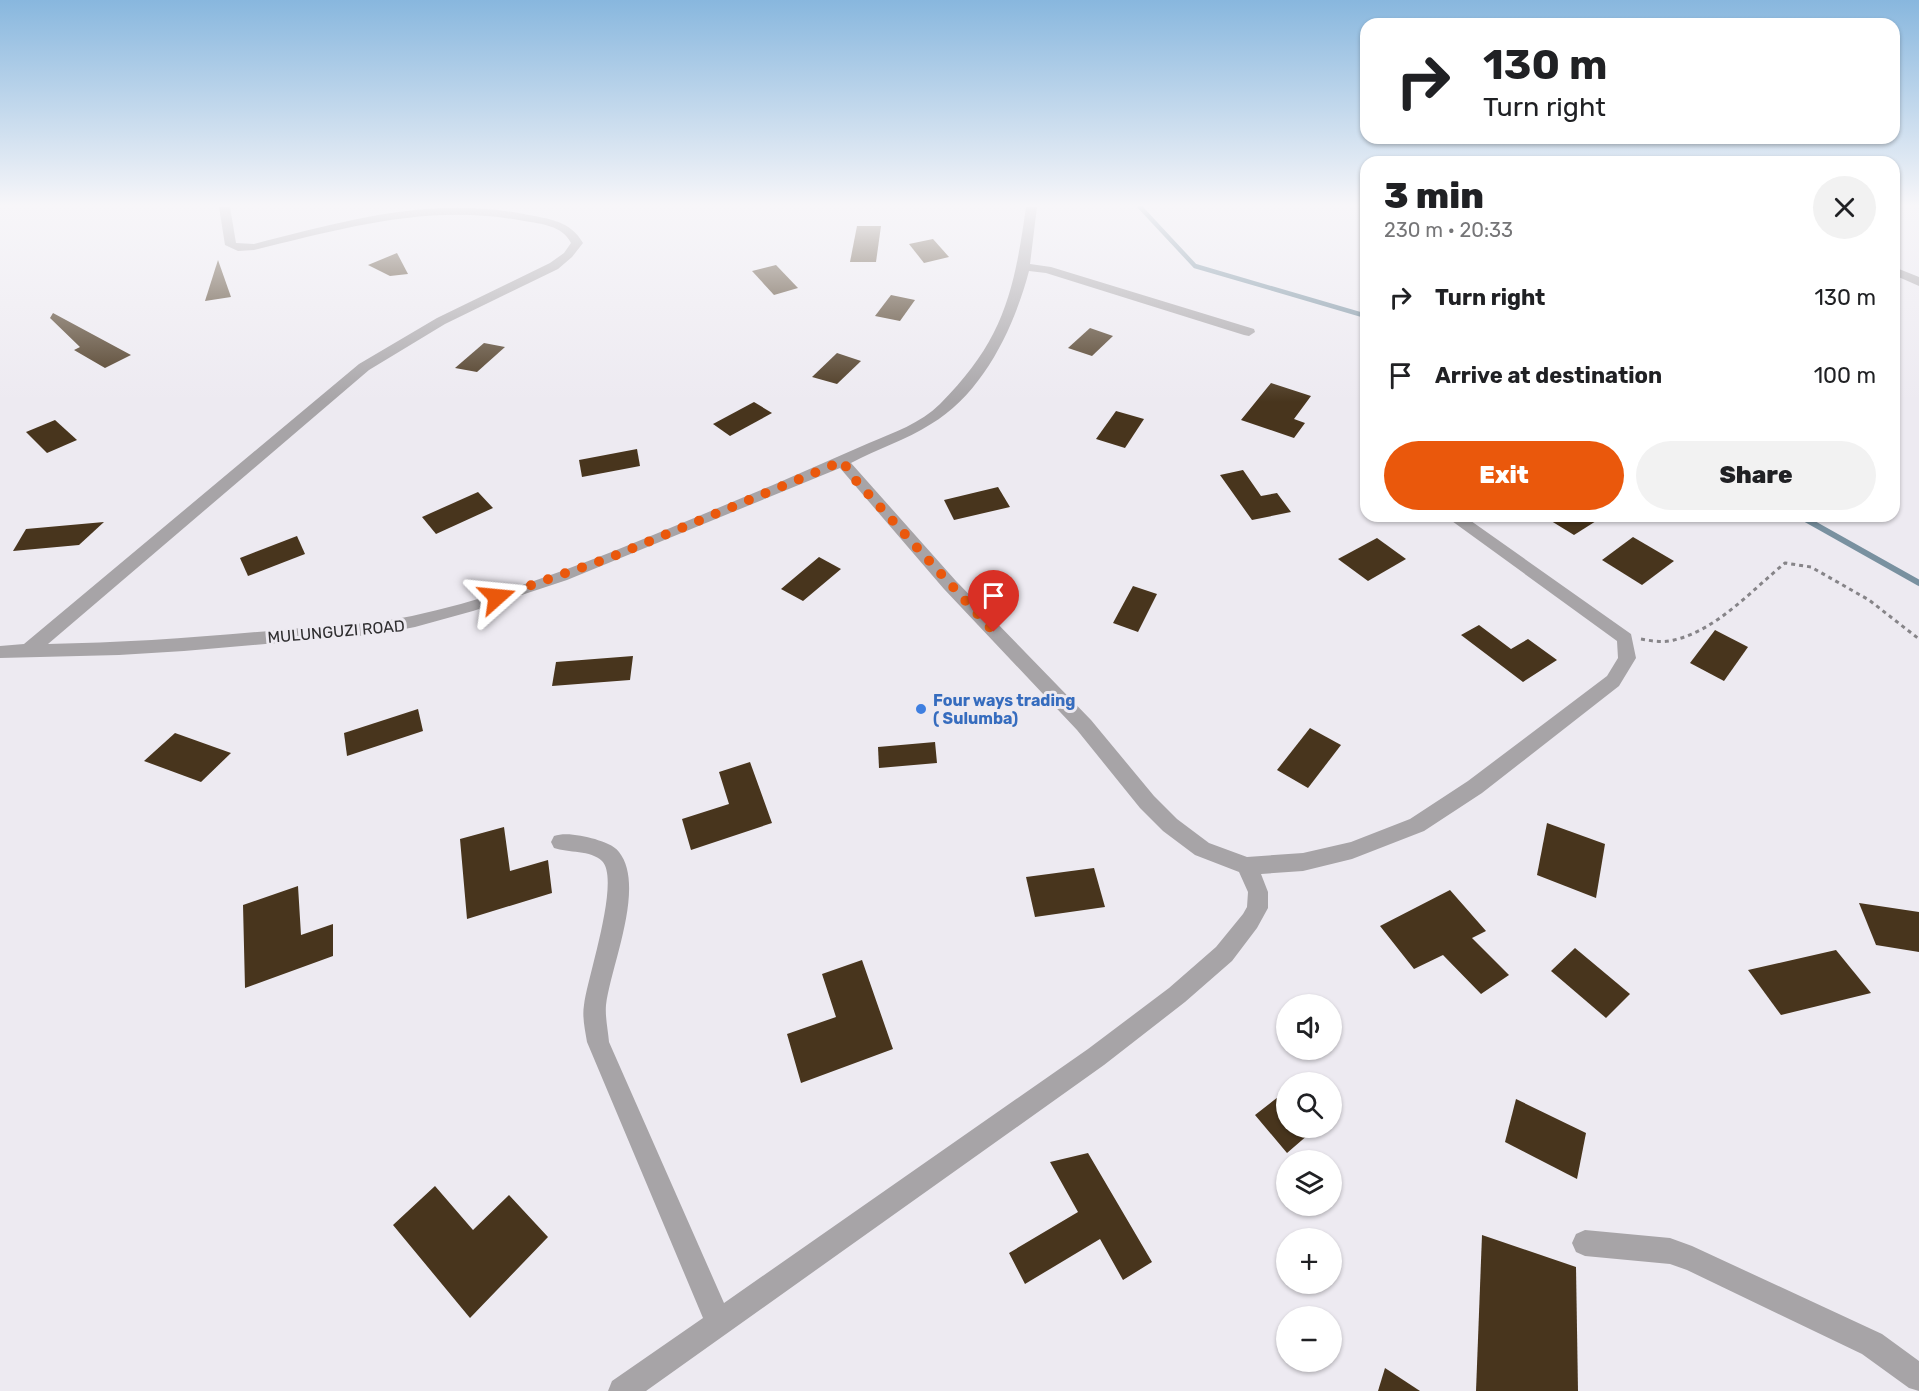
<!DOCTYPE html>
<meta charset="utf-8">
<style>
body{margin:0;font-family:Rubik,sans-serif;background:#f2f2f2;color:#202124;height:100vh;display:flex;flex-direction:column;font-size:22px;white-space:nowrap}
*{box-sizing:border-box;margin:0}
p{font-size:20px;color:#757577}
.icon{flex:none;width:33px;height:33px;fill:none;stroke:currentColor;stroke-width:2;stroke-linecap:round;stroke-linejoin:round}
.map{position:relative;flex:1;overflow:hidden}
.drawer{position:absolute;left:1360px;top:156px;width:540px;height:366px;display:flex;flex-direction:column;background:#fff;border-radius:18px;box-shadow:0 2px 4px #0004}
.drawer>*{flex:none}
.top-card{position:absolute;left:1360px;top:18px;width:540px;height:126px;border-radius:18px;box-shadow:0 2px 4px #0004;background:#fff;color:#202124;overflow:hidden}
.buttons{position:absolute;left:1276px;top:994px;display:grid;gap:12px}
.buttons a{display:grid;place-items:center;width:66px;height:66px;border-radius:50%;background:#fff;box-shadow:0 2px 4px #0004;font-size:30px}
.pin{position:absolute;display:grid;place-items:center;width:51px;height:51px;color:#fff;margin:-62px -26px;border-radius:50% 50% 50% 0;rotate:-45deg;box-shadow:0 0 6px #0007}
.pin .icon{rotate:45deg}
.me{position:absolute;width:66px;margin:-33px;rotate:72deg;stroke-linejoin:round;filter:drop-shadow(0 0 4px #0008)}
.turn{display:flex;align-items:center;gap:21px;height:126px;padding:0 24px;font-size:27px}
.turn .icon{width:78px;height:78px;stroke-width:2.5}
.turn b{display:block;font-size:42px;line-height:51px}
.round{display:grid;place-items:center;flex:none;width:63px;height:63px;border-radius:32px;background:#f2f2f2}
.head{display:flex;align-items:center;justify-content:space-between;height:102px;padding:0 24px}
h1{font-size:36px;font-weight:800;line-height:45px}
.action{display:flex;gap:12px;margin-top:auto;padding:12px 24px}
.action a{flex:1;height:69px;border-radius:36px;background:#ea580c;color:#fff;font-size:24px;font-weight:800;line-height:69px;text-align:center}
.action a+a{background:#f2f2f2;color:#202124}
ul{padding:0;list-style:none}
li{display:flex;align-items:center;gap:18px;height:78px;padding:0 24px}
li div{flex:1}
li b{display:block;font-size:22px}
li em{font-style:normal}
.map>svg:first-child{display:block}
</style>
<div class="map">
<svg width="1919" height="1391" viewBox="0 0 1919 1391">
<rect width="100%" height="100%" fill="#edeaf1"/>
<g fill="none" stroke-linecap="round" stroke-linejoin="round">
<path stroke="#7991a0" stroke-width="4.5" d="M1140,207L1195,266L1366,316"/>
<path stroke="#7991a0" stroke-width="6" d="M1800,516L1919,583"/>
</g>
<g fill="#48351d">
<path d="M857,226H881L876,262H850Z"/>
<path d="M933,239L949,257L924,263L909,244Z"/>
<path d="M397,253L408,274L390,276L368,265Z"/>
<path d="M218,260L231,297L205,301Z"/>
<path d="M776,265L798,288L774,295L752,271Z"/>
<path d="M891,295L915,300L900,321L875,316Z"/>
<path d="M53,313L131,355L105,368L74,350L80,347L50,318Z"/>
<path d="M1090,328L1113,336L1092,356L1068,348Z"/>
<path d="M484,343L505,347L477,372L455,368Z"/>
<path d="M837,353L861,361L837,384L812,377Z"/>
<path d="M1271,383L1311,396L1294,419L1305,423L1294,438L1241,420Z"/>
<path d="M754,402L772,413L730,436L713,424Z"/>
<path d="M1116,411L1144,419L1125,448L1096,439Z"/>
<path d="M55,420L77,440L47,453L26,432Z"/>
<path d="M637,449L640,466L582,477L579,460Z"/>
<path d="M1243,470L1261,496L1277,493L1291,512L1252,520L1220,475Z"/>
<path d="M998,487L1010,507L954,520L944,500Z"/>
<path d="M478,492L493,508L436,534L422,517Z"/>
<path d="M1543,516H1604L1574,535Z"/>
<path d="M104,522L79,545L13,551L26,529Z"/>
<path d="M297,536L305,554L248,576L240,558Z"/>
<path d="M1633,537L1674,561L1642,585L1602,560Z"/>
<path d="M1377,538L1406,559L1368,581L1338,559Z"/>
<path d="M819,557L841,569L803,601L781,589Z"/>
<path d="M1133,586L1157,594L1138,632L1113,623Z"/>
<path d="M1479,625L1511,649L1528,639L1557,660L1523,682L1461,635Z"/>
<path d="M1715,630L1748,647L1724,681L1690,663Z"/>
<path d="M633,656L630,680L552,686L556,662Z"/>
<path d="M418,709L423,731L347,756L344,733Z"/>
<path d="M1310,728L1341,745L1308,788L1277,770Z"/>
<path d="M175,733L231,753L201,782L144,761Z"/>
<path d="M935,742L937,763L879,768L878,747Z"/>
<path d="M750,762L772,823L691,850L682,819L729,804L719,772Z"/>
<path d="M1547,823L1605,844L1596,898L1537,875Z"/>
<path d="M504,827L510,871L548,860L552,893L467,919L460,839Z"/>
<path d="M1094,868L1105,907L1035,917L1026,877Z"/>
<path d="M298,886L301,935L333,924V956L245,988L243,905Z"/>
<path d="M1450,890L1486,931L1472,938L1509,975L1481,994L1443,955L1414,969L1380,926Z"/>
<path d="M1859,903L1919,912V952L1876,945Z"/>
<path d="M1575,948L1630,994L1606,1018L1551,971Z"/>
<path d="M1836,950L1871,993L1781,1015L1748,970Z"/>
<path d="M862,960L893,1049L801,1083L787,1034L836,1017L822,974Z"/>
<path d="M1287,1090V1128H1316L1287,1153L1255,1115Z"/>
<path d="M1516,1099L1586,1133L1577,1179L1505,1142Z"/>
<path d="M1088,1153L1152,1262L1123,1280L1100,1239L1025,1284L1009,1253L1078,1212L1050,1162Z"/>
<path d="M435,1186L473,1230L509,1195L548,1237L470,1318L393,1225Z"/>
<path d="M1482,1235L1576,1267L1578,1391H1476Z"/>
<path d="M1385,1368L1420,1391H1378Z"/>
</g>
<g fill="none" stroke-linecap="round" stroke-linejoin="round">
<path stroke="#868488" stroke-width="3" stroke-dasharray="4 4" stroke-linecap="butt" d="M1641,639C1652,641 1663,643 1674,640C1717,630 1752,590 1785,563L1811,567L1869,600L1919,639"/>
<g fill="#a7a4a7" fill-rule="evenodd">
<path d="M219,207H230L236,243L254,244C346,221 429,196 524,214C548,219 570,220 583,243L572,257L558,269L445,324L369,370L48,644C125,643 202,637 280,630C324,626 369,625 412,616C533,590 659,532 773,485C805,471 837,457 869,443C893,433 921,423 940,404C1003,341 1014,293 1026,207H1037L1030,264L1051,267L1254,329L1255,332L1249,336L1244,335L1046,273L1029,271C1014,328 983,393 931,424C906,440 877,449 851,463L956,581L1091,720L1154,796L1177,819L1209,843L1247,857L1303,853L1351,842L1410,819L1468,781L1607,676L1618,658L1617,641L1445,516H1464L1631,634L1636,658L1619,686L1482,793L1424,831L1352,859L1303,871L1261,874L1268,892V908L1257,928L1232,961L1185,1002L1104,1065L646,1391H608L612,1381L703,1318L587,1042C585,1030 582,1017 584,1005C587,978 621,880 602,861C591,850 568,853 554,848L551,842L554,836C566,832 582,836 595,839C603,842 614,845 619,852C646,886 611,965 606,1005C605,1017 608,1030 609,1042L724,1303L1088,1049L1169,988L1216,947L1243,914L1247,907L1248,892L1239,872L1195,855L1163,831L1140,808L1077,730L944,589L840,468L567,580L473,611L415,627L379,634L184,651L119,655L0,658V646L24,644L359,364L437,318L550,263L564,253L571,243C562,225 541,224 524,221C429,203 346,228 254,250L238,251L225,245Z"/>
<path d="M1894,267L1919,277V286L1894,275Z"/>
<path d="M1585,1230L1670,1238L1692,1246L1882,1334L1919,1361V1391L1909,1388L1862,1354L1687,1270L1670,1264L1585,1256L1576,1252L1572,1243L1576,1234Z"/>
</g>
</g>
<linearGradient id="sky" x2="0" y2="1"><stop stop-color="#88b7de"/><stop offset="0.51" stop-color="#f7f6f9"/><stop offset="1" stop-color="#f7f6f9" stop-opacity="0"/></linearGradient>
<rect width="1919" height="402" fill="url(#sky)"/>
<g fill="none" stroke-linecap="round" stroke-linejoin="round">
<path stroke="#ea580c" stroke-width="10" stroke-dasharray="0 18" d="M497,597L609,558L843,461L850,474L994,632"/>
</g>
<circle fill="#3f7fe0" stroke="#edeaf1" stroke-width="2" cx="921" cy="709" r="6"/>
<g text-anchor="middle" stroke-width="6" stroke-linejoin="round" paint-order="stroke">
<g font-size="16" fill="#2e2d2f" stroke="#edeaf1">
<text transform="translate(336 631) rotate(-5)" y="6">MULUNGUZI ROAD</text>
</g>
<g font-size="16" font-weight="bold" fill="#366cbe" stroke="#edeaf1" text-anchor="start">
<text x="933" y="706">Four ways trading<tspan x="933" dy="18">( Sulumba)</tspan></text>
</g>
</g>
</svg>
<div class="buttons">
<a><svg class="icon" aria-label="sound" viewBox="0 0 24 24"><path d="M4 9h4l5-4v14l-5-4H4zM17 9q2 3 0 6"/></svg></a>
<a><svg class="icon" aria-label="search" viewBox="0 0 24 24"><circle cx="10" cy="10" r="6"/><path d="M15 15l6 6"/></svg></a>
<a><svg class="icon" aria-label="layers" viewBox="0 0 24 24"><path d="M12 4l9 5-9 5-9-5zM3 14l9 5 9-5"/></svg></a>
<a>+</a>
<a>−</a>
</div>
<div class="pin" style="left:994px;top:632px;background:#d93025"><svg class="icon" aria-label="arrive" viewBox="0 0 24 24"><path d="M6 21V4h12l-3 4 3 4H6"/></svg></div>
<svg class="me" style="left:497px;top:597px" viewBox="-20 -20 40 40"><path d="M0-17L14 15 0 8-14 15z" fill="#ea580c" stroke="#fff" stroke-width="4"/></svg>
<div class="top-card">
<div class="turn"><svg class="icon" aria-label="right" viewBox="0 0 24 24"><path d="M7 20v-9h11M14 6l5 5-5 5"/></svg><div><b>130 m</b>Turn right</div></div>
</div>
<section class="drawer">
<div class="head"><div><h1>3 min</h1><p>230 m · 20:33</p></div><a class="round"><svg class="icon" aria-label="close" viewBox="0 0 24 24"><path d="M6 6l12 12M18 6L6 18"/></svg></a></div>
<ul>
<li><svg class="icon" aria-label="right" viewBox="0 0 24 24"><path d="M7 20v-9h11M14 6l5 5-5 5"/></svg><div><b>Turn right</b></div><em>130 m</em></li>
<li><svg class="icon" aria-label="arrive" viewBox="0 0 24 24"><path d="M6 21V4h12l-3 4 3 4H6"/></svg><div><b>Arrive at destination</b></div><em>100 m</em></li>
</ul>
<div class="action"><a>Exit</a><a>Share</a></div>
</section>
</div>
